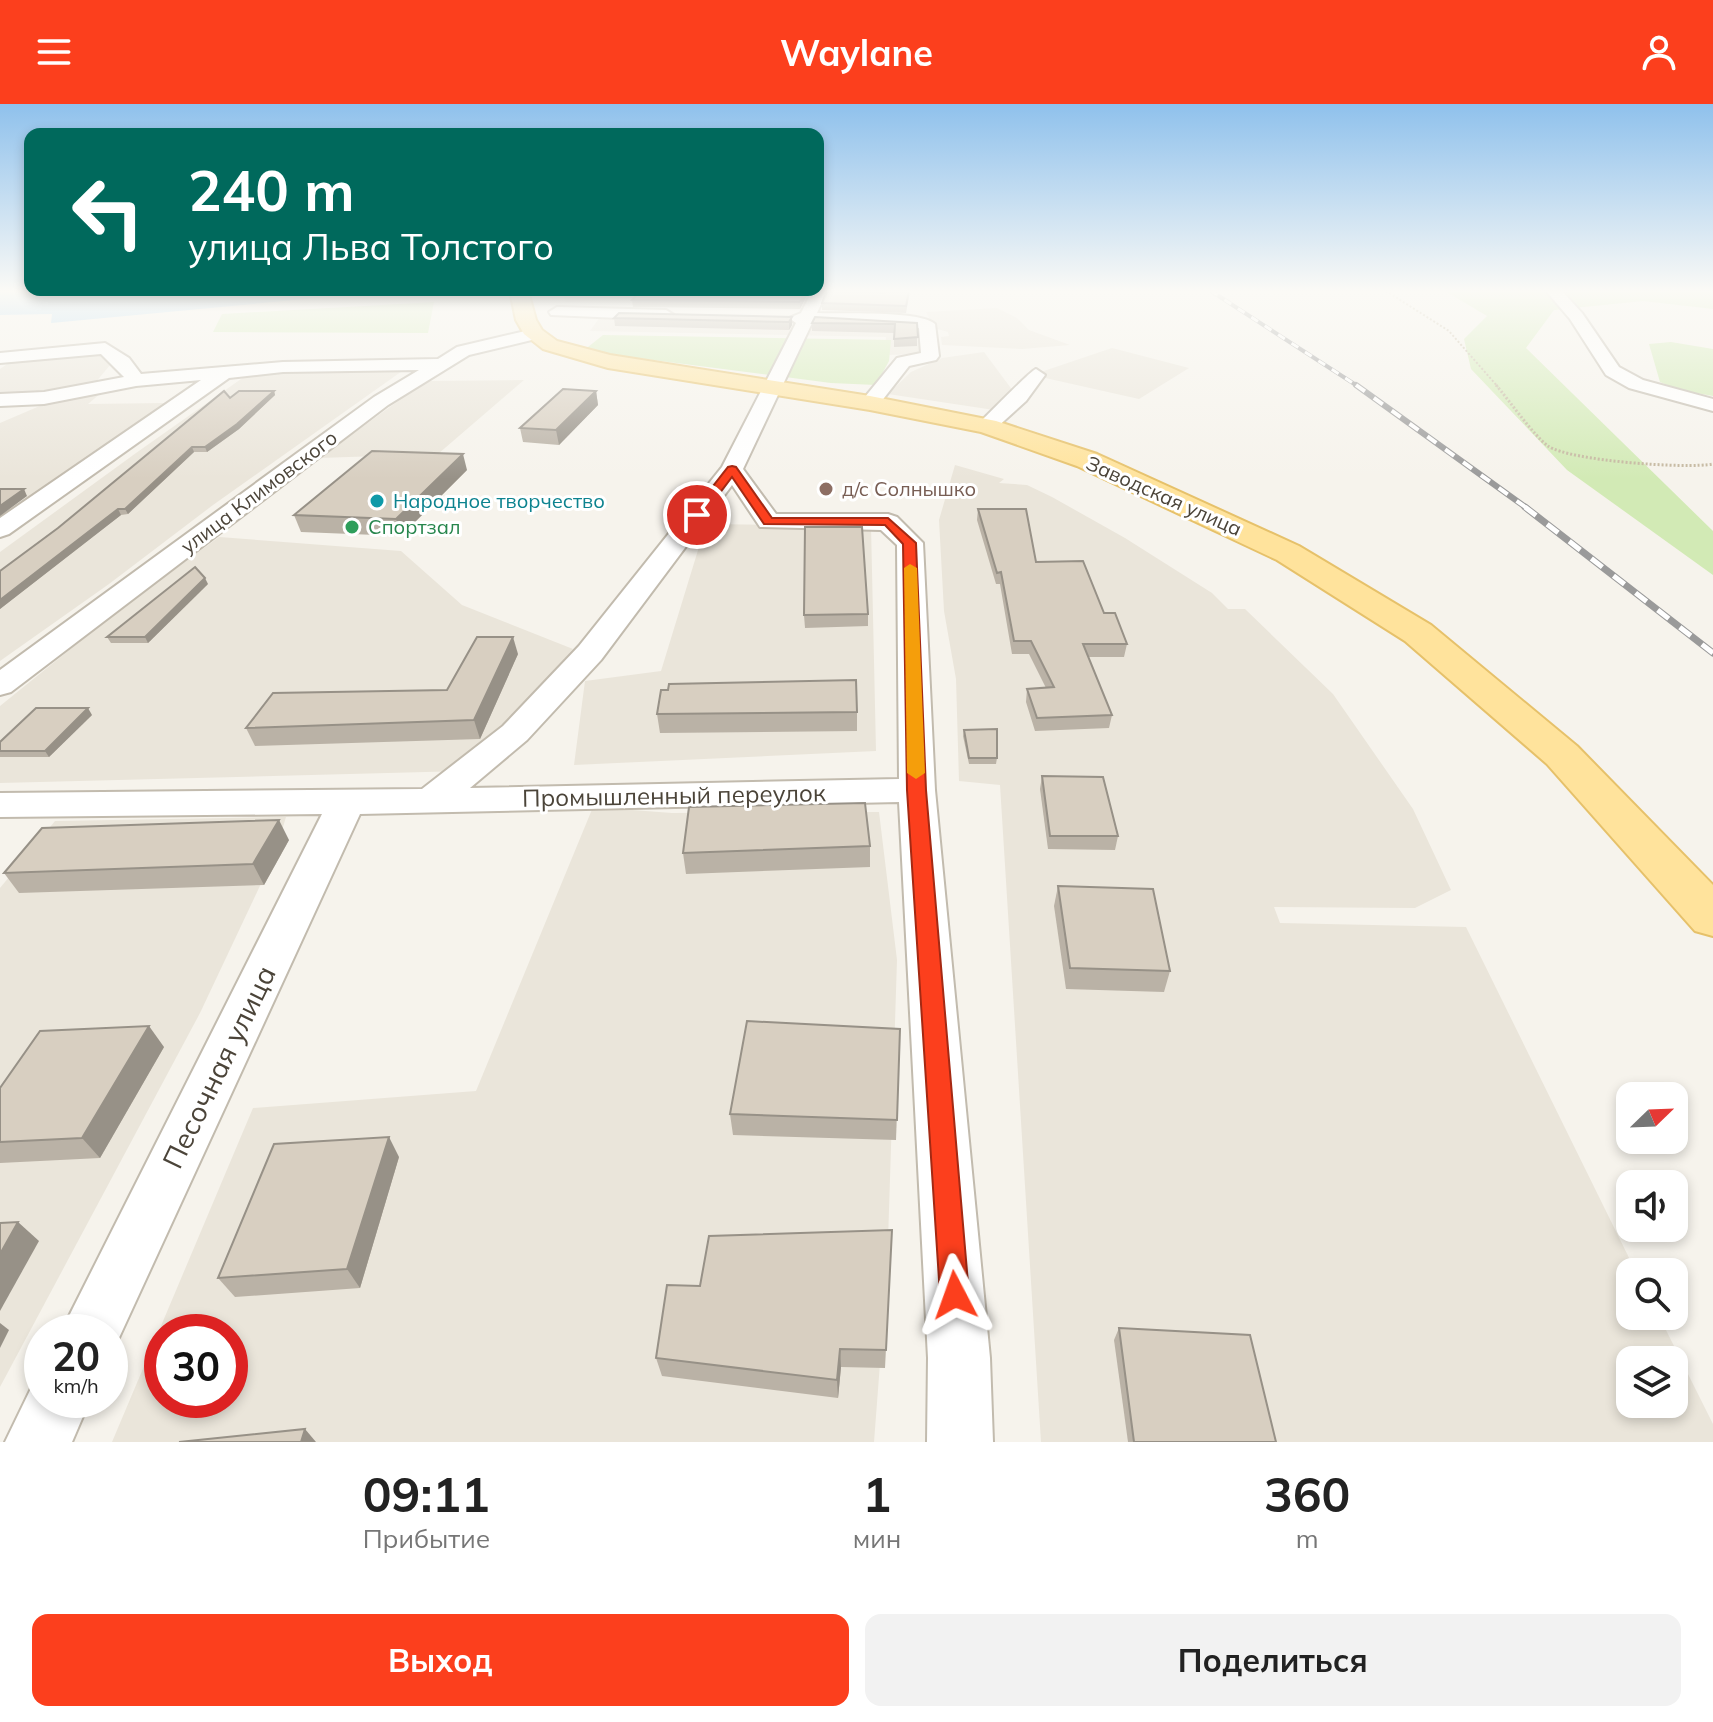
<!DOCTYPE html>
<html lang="ru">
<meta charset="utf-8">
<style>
body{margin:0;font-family:Mulish,sans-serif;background:#f2f2f2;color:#222;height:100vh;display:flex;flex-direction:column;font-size:30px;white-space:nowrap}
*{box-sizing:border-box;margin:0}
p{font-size:26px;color:#767676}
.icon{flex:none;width:44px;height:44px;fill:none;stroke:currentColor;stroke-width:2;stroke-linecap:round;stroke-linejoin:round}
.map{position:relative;height:1338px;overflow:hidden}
.drawer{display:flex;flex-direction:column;background:#fff;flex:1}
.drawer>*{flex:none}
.banner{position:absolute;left:24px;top:24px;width:800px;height:168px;border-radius:16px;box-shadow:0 4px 12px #0003;background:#00695c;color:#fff;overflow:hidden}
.needle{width:52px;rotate:67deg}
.controls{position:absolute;left:1616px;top:978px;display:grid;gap:16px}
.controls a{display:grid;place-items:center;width:72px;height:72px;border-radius:16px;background:#fff;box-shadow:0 4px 12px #0003;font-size:40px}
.speed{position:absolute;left:24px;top:1210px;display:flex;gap:16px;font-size:40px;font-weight:700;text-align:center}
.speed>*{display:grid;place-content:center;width:104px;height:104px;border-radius:50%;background:#fff;box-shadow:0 4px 12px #0003;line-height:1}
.speed small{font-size:20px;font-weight:400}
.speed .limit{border:12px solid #d22;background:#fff;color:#111}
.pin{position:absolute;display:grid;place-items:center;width:68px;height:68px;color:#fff;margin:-34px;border:4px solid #fff;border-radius:50%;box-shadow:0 2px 8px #0007}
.me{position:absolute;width:88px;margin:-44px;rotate:356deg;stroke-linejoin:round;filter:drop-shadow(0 0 6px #0008)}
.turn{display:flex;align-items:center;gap:28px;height:168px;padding:0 32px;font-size:36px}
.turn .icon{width:104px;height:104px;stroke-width:2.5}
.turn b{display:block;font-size:56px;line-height:68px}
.eta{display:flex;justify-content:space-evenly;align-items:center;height:136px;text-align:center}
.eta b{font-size:48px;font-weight:700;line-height:56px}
.button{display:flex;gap:16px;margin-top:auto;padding:16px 32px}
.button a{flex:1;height:92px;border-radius:16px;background:#fc3f1d;color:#fff;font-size:32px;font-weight:700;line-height:92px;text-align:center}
.button a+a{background:#f2f2f2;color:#222}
header{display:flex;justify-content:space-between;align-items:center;height:104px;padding:0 32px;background:#fc3f1d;color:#fff;font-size:36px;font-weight:700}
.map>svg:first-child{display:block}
</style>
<header><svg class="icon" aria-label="menu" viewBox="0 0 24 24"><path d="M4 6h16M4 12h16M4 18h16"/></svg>Waylane<svg class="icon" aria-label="person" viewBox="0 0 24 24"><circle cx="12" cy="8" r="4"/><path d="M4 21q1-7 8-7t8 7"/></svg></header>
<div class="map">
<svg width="1713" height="1338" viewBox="0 0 1713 1338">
<rect width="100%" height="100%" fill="#f6f3ec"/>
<g fill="#eae5da" fill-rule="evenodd">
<path d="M562,187H745L566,198Z"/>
<path d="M997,204L1017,214L1029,226L1070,241L1022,245L942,241L941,233L949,232L948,228L934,224L926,208Z"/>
<path d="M600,213L924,221L926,250L884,251L886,233L590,227Z"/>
<path d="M1112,244L1189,264L1139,295L1032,271Z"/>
<path d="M111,248L115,255L95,279L72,287L0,295V265L16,254Z"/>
<path d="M984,248L1013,287L994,306L888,290L911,268L942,254Z"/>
<path d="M405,265L213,401L109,480L0,557V448L136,349L251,268Z"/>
<path d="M524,276L438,350L319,354L426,277Z"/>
<path d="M102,288L88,300L166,299L0,413V319L56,295Z"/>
<path d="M955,361L1004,375L999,379L1027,381L1052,393L1125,434L1212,489L1228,505H1245L1333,590L1413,705L1451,786L1415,804L1274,803L1280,819L1466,823L1636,1168H1630V1212H1659L1713,1320V1338H1041L1000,681L959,677L956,575L944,507L939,416ZM1630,1256H1674V1300H1630Z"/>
<path d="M706,420L871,422L876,647L574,661L585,577L661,567Z"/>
<path d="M219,433L401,447L462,501L573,545L464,667L0,679V602L115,509Z"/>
<path d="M593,703L672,709L879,708L897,856L887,1168L874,1338H112L253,1004L476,987ZM162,1228H230V1296H162Z"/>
<path d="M286,713L275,750L200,909L0,1283V784L55,717Z"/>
</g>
<g fill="#d2eab5">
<path d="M1445,187H1713V205L1643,197L1554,206L1526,244L1713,427V471L1567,366L1471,265L1464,235L1487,212Z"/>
<path d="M434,198L428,229L213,228L222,210Z"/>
<path d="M603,231L891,236L889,257L876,281L831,279L583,247Z"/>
<path d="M1671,238L1713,245V292L1680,286L1660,278L1649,240Z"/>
</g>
<path fill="#a9d4f2" d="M0,187H346L316,194L51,219L52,210L0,211Z"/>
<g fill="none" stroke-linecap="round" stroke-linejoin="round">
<defs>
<g id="minor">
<path d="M664,187H779L772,191L661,197L653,192Z"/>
<path d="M812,187H827L817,209C841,210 920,206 935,220L939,252L936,256L909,262L877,303L870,305L860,299L897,254L921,249L919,224L886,220L812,219L743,365L776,410H888L897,413L923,439L935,686L990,1254L993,1338H927L928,1254L899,698L360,710L112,1249L110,1250V1228H61L322,710L0,713V689L422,685L503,622L579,542L722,363L796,219L789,214L801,209ZM732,381L760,423L881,426L897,441L899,675L470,684L527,636L601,556Z"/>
<path d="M900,187C893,194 873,195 866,188Z"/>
<path d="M1546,187H1562L1582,209L1619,263L1643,276L1713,295V307L1629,284L1606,271L1570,215Z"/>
<path d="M557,203L666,206L674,211L666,216L551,211L549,208Z"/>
<path d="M534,225L540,226L542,230L540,234L469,251L388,301L11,588L0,591V566L374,293L419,266L283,268L229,274L9,430L0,433V414L201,276L136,282L44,300L0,302V290L44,288L124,273L101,250L0,259V249L105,239L129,254L141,270L283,258L438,255L457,243Z"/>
<path d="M1036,265L1045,271L1026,297L994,326H980L977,322L980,318C990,309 1030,267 1036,265Z"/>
<path d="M42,1271V1296H90L72,1338H5L36,1274Z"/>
</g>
<path id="major" d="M510,187H528L536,216L542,226L557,237L610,251L870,292L996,317L1097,350L1299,442L1431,521L1577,642L1713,781V832L1695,827L1547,660L1405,537L1277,456L1077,362L981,328L870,306L608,264L543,245L524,230L516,216Z"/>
</defs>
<use href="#minor" stroke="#c2bbae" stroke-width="4"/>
<use href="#major" stroke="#e6c16a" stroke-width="4"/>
<path stroke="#c4b79f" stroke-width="2" stroke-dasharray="2 2" stroke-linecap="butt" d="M1386,187L1449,227L1498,283"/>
<path stroke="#c4b79f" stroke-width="3" stroke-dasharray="2 2" stroke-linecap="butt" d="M1496,281C1509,296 1534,332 1548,342C1570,357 1686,365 1713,360"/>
<use href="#minor" fill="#fff" fill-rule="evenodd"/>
<use href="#major" fill="#ffe39c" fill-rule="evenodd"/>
<defs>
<path id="rail-far2" d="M1211,187L1359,283"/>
<path id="rail-far1" d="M1356,281L1528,405"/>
<path id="rail" d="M1525,403L1713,549"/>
</defs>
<use href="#rail-far2" stroke="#9a9a9a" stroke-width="4"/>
<use href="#rail-far1" stroke="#9a9a9a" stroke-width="6"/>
<use href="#rail" stroke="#9a9a9a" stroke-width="7"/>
<use href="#rail-far2" stroke="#fff" stroke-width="3" stroke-dasharray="8" stroke-linecap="butt"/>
<use href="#rail-far1" stroke="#fff" stroke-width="4" stroke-dasharray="11" stroke-linecap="butt"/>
<use href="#rail" stroke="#fff" stroke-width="5" stroke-dasharray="14" stroke-linecap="butt"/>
</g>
<g fill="#bab2a6">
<path d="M766,187H809L800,205L633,203L632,196Z"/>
<path d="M889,187H910L906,209L822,206V199Z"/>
<path d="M792,213V221L789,226L615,222L614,214Z"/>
<path d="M812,219H917V242L894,243V229L812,227Z"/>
<path d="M274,287L275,291L239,325L207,348H194L128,410L121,411L0,505V467L230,294Z"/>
<path d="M596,287L598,301L559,341L523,338L520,324Z"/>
<path d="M467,366L401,432L301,428L294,411Z"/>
<path d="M978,405L1036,458L1104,509L1127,540L1124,553H1088L1112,611L1109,624L1035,627L1026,598L1027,585L1046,584L1029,550H1012L1000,480H996L977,416Z"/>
<path d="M208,480L148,539H111L107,533Z"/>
<path d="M868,510V522L805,524L804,511Z"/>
<path d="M518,550L480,635L255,642L246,624L447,586Z"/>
<path d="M857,608V627L660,629L657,610Z"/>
<path d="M92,611L49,653H0V638Z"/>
<path d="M964,626L997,654L996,660H969L963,632Z"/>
<path d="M1042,672L1118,732L1115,746L1048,745L1040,685Z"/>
<path d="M289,736L264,781L19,789L4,769Z"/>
<path d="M870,742V763L686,770L683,749Z"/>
<path d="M1058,782L1170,867L1164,888L1066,885L1054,802Z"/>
<path d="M900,925L896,1036L733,1031L730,1010Z"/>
<path d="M164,943L100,1054L0,1059V984Z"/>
<path d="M399,1053L360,1184L235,1193L218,1174Z"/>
<path d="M892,1126L885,1264L841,1263L838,1294L662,1272L656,1254L700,1182Z"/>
<path d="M1119,1224L1276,1338H1128L1114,1236Z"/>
</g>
<g fill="#979187">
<path d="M805,187H809L800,205V198Z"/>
<path d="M792,213V221L789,226V218Z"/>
<path d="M274,287L275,291L239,325L207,348L205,343Z"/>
<path d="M596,287L598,301L559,341L556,326Z"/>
<path d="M192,343L194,348L128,410L125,405Z"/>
<path d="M463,350L467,366L401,432L396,415Z"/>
<path d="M24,385L27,392L0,412V402Z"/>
<path d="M118,405L121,411L0,505V496Z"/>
<path d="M205,474L208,480L148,539L145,533Z"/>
<path d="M513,533L518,550L480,635L474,616Z"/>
<path d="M88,604L92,611L49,653L45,647Z"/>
<path d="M279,716L289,736L264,781L253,760Z"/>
<path d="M149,922L164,943L100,1054L82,1034Z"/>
<path d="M389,1033L399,1053L360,1184L347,1165Z"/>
<path d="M18,1118L39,1137L0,1207V1150Z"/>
<path d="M0,1219L9,1226L0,1244Z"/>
<path d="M840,1245L841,1263L838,1294L837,1276Z"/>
<path d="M305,1325L316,1338H301Z"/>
</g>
<g fill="#d8cfc1" stroke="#979187" stroke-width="2">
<path d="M640,187H706L713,191L766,187H805L800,198L632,196Z"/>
<path d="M827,187H875L882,189L889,187H909L906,202L822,199Z"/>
<path d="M619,209L792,213L789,218L614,214Z"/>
<path d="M815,213L917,219L918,233L894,235L895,220L812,219Z"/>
<path d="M563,285L596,287L556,326L520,324Z"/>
<path d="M224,287L230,294L239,287H274L237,320L205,343H192L125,405H118L0,496V467L58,424Z"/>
<path d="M372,347L463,350L396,415L294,411Z"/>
<path d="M0,385H24L0,402Z"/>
<path d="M978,405H1026L1036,458L1083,457L1104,509H1115L1127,540H1083L1112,611L1037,614L1027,585L1054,583L1031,537H1014L1001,468L997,469Z"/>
<path d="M805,423H862L868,510L804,511Z"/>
<path d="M195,463L205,474L145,533H107Z"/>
<path d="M477,533H513L474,616L246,624L273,589L447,586Z"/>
<path d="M856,576L857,608L657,610L661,586H668L669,580Z"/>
<path d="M36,604H88L45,647H0V638Z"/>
<path d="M997,625V654H969L964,626Z"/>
<path d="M1042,672L1103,673L1118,732H1050Z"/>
<path d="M865,699L870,742L683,749L689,703Z"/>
<path d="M279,716L253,760L4,769L42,724Z"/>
<path d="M1058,782L1153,785L1170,867L1070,864Z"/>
<path d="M747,917L900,925L897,1016L730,1010Z"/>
<path d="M149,922L82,1034L0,1038V984L40,927Z"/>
<path d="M389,1033L347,1165L218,1174L274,1040Z"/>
<path d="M18,1118L0,1150V1119Z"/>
<path d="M892,1126L886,1246L840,1245L837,1276L656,1254L667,1181L700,1182L709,1132Z"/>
<path d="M1119,1224L1250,1231L1276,1338H1134Z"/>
<path d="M305,1325L301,1338H179Z"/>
</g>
<linearGradient id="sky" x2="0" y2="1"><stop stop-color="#8fc1ec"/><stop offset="0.5" stop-color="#fbfaf6"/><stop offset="1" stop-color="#fbfaf6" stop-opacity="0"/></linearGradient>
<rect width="1713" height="375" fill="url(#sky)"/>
<path fill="#fc3f1d" stroke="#a42913" stroke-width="2" d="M732,362L736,363L772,414H888L916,439L926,686L969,1191L965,1202L955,1206L944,1202L940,1191L907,686L903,440L885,421L764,420L732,373L701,414H692V409L728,363Z"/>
<path fill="#f59e0b" d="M910,460L917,464L925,669L916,675L907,669L904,464Z"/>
<circle fill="#8d6e63" stroke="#fff" stroke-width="3" cx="826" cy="385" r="8"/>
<circle fill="#0f9aa8" stroke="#fff" stroke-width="3" cx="377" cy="397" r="8"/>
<circle fill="#2e9e5b" stroke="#fff" stroke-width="3" cx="352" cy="423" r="8"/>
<g text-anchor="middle" stroke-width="6" stroke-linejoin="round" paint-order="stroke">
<g font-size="20" fill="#785e54" stroke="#fff" text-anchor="start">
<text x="842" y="392">д/с Солнышко</text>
</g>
<g font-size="20" fill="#4b4439" stroke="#fff">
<text transform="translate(259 388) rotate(-37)" y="7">улица Климовского</text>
<text transform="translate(1164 392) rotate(24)" y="7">Заводская улица</text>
</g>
<g font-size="20" fill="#0d838f" stroke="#fff" text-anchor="start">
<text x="393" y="404">Народное творчество</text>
</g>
<g font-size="20" fill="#27864d" stroke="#fff" text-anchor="start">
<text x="368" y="430">Спортзал</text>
</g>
<g font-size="24" fill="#4b4439" stroke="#fff">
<text transform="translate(674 692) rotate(-1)" y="8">Промышленный переулок</text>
</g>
<g font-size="28" fill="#4b4439" stroke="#fff">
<text transform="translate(219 963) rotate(-64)" y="10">Песочная улица</text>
</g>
</g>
</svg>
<div class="controls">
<a><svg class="needle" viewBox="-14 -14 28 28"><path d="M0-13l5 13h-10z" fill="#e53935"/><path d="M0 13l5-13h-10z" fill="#767676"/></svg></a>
<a><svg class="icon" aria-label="sound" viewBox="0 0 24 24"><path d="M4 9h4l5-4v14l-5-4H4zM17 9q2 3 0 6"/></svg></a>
<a><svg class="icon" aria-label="search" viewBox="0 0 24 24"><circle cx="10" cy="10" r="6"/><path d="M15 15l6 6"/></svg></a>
<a><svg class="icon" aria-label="layers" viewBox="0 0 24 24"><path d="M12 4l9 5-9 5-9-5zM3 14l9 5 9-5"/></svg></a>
</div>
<div class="speed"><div>20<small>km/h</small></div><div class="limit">30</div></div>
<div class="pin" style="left:697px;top:411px;background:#d93025"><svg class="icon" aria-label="arrive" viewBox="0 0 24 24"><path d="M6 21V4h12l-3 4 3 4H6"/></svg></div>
<svg class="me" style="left:955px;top:1191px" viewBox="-20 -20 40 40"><path d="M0-17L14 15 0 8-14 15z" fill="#fc3f1d" stroke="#fff" stroke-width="4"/></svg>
<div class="banner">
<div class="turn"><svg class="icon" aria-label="left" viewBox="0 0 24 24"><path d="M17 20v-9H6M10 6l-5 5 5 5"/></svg><div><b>240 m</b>улица Льва Толстого</div></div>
</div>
</div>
<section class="drawer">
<div class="eta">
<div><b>09:11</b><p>Прибытие</p></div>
<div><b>1</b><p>мин</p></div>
<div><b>360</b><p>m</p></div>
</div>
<div class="button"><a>Выход</a><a>Поделиться</a></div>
</section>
